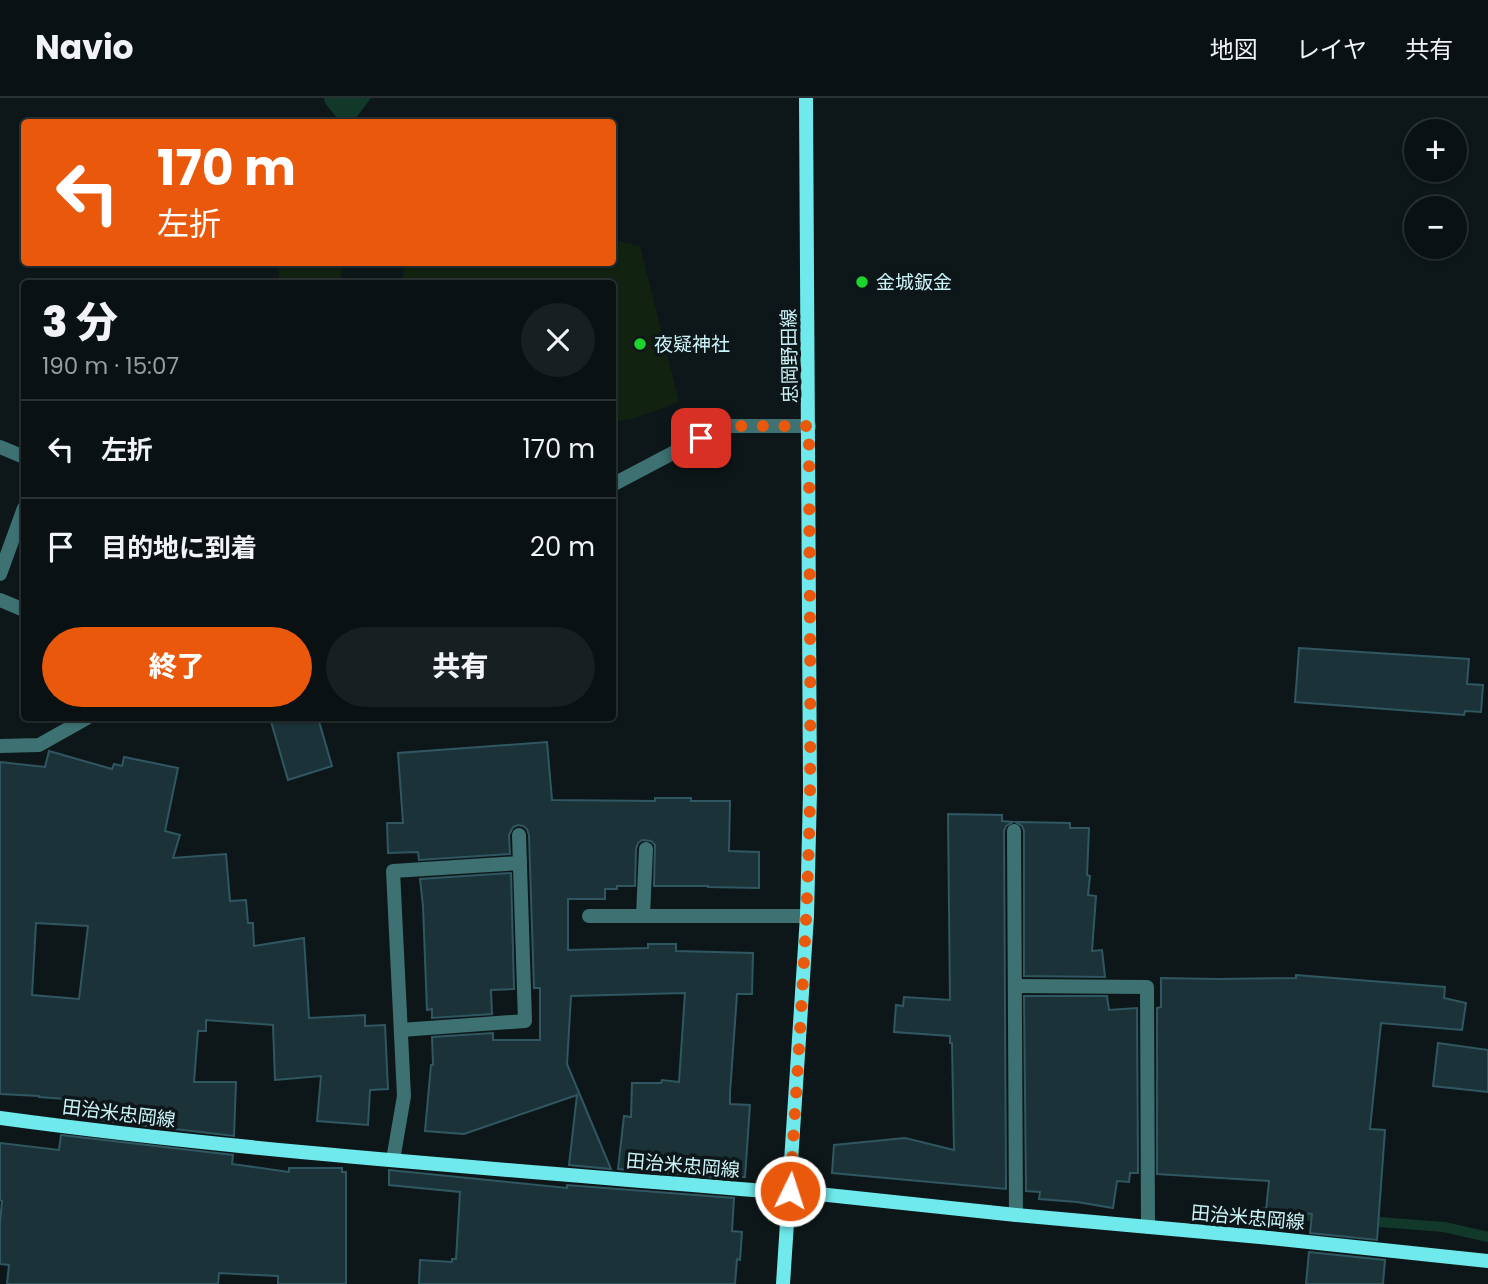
<!DOCTYPE html>
<html lang="ja">
<meta charset="utf-8">
<style>
body{margin:0;font-family:Poppins,"Noto Sans JP",sans-serif;background:#181f21;color:#f1f3f6;height:100vh;display:flex;flex-direction:column;font-size:26px;white-space:nowrap}
*{box-sizing:border-box;margin:0}
p{font-size:23px;color:#999da0}
.icon{flex:none;width:38px;height:38px;fill:none;stroke:currentColor;stroke-width:2;stroke-linecap:round;stroke-linejoin:round}
.map{position:relative;flex:1;overflow:hidden}
.panel{position:absolute;left:21px;top:182px;width:595px;height:441px;display:flex;flex-direction:column;background:#0a1113;border-radius:7px;box-shadow:0 2px 5px #0004,0 0 0 2px #2a3133}
.panel>*{flex:none}
.guide{position:absolute;left:21px;top:21px;width:595px;height:147px;border-radius:7px;box-shadow:0 2px 5px #0004,0 0 0 2px #2a3133;background:#ea580c;color:#fff;overflow:hidden}
.tools{position:absolute;left:1404px;top:21px;display:grid;gap:14px}
.tools a{display:grid;place-items:center;width:63px;height:63px;border-radius:50%;background:#0a1113;box-shadow:0 2px 5px #0004,0 0 0 2px #2a3133;font-size:35px}
.pin{position:absolute;display:grid;place-items:center;width:60px;height:60px;color:#fff;margin:-30px;border-radius:14px;box-shadow:0 4px 10px #0006}
.me{position:absolute;width:77px;margin:-38px;rotate:4deg;stroke-linejoin:round;filter:drop-shadow(0 0 5px #0008)}
.turn{display:flex;align-items:center;gap:24px;height:147px;padding:0 21px;font-size:32px}
.turn .icon{width:91px;height:91px;stroke-width:2.5}
.turn b{display:block;font-size:49px;line-height:60px}
.round{display:grid;place-items:center;flex:none;width:74px;height:74px;border-radius:37px;background:#181f21}
.overview{display:flex;align-items:center;justify-content:space-between;height:119px;padding:0 21px}
h1{font-size:42px;font-weight:800;line-height:52px}
.action{display:flex;gap:14px;margin-top:auto;padding:14px 21px}
.action a{flex:1;height:80px;border-radius:42px;background:#ea580c;color:#fff;font-size:28px;font-weight:800;line-height:80px;text-align:center}
.action a+a{background:#181f21;color:#f1f3f6}
ul{padding:0;list-style:none}
li{display:flex;align-items:center;gap:21px;height:98px;padding:0 21px;border-top:2px solid #2a3133}
li div{flex:1}
li b{display:block;font-size:26px}
li em{font-style:normal}
header{display:flex;align-items:center;gap:42px;box-sizing:border-box;height:98px;padding:0 35px;background:#0a1113;border-bottom:2px solid #2a3133}
header strong{font-size:33px}
nav{display:flex;gap:38px;margin-inline-start:auto;font-size:24px}
.map>svg:first-child{display:block}
</style>
<header>
<strong>Navio</strong>
<nav><a>地図</a><a>レイヤ</a><a>共有</a></nav>
</header>
<div class="map">
<svg width="1488" height="1186" viewBox="0 0 1488 1186">
<rect width="100%" height="100%" fill="#0d1719"/>
<g fill="#121">
<path d="M613,142L640,148L679,304L632,321L613,324L612,186L403,185L404,165L612,164Z"/>
<rect x="279" y="165" width="62" height="20"/>
</g>
<path fill="#123829" d="M324,0H371L353,24H340L325,5Z"/>
<g fill="none" stroke-linecap="round" stroke-linejoin="round">
<g stroke="#123829" stroke-width="10">
<path d="M1264,1114L1323,1119"/>
<path d="M1366,1123L1444,1129L1488,1139"/>
</g>
</g>
<g fill="#1b3238" stroke="#305761" stroke-width="2" fill-rule="evenodd">
<path d="M1299,550L1469,561L1467,586L1483,587L1481,614L1465,613L1464,617L1295,604Z"/>
<path d="M270,620H318L332,668L288,682Z"/>
<path d="M547,644L552,702L655,703V700H691V703H730L729,753L759,754V790L708,789V788H654L655,747L651,743L642,742L638,745L636,751L635,788H617V791H605V801H568V852L648,850V846H676V853L753,855L752,896H737L730,995V1006L750,1007L745,1079H736V1081L618,1071L624,1018L631,1019L632,985H661L662,982L679,984L685,895L571,898L567,966L611,1071L569,1067L577,997L464,1036L425,1033L431,967H433L432,939L493,935V942H540V890H534L529,737L527,731L523,728L518,727L513,729L509,737L510,756L419,762L418,754L388,755L387,725H403L398,655Z"/>
<path d="M49,653L112,671L114,666L122,668L124,659L178,670L165,733L180,737L173,760L226,756L230,803L246,802L248,825H253L254,848L304,840L309,920L365,917V928L385,927L388,991L370,992L368,1027L317,1023L321,978L275,982L273,927L206,922V933H198L194,984H236L234,1038L63,1018L65,1001L39,999V998L0,996V664L45,669ZM36,825L88,828L79,901L32,897Z"/>
<path d="M948,716L1002,717V723L1013,724L1006,728L1004,733L1006,1091L832,1075L834,1047L905,1040L954,1052L952,945H950V938L894,934L896,907L903,908L904,899L950,902Z"/>
<path d="M1015,724L1070,725V730H1089L1087,777L1090,778L1088,797L1096,798L1092,853L1102,852L1105,879L1024,878V733L1022,728Z"/>
<path d="M511,775L514,891L491,892L492,916L432,920V911L427,912L423,808L420,781Z"/>
<path d="M1296,877L1445,889L1444,900L1466,905L1462,932L1381,925L1370,1031L1385,1032L1377,1142L1310,1135L1312,1116L1266,1112L1269,1083L1157,1076V910L1161,909V880L1217,881L1296,880Z"/>
<path d="M1024,898H1107L1109,912L1137,910L1138,1075H1130L1129,1084L1117,1083L1113,1110L1077,1104L1039,1101L1040,1094L1026,1093Z"/>
<path d="M1438,945L1488,952V994L1433,988Z"/>
<path d="M61,1037L233,1057L232,1066L289,1074V1070H342V1074H346V1186H278V1178L219,1175L218,1186H7L9,1167L0,1166V1125L2,1103L0,1102V1045L59,1052Z"/>
<path d="M389,1072L567,1090V1087L734,1100L732,1133L742,1134L740,1162L737,1161L735,1186H419L420,1162L452,1164V1161H456L460,1094L389,1087Z"/>
<path d="M1309,1154L1385,1162L1383,1186H1306Z"/>
</g>
<g fill="none" stroke-linecap="round" stroke-linejoin="round">
<g stroke="#3e7172" stroke-width="14">
<path d="M0,349L24,359"/>
<path d="M612,387L724,328H809"/>
<path d="M0,476L24,410"/>
<path d="M0,502L24,512"/>
<path d="M0,648L39,647L87,620"/>
<path d="M1014,733L1016,1117"/>
<path d="M589,818H807"/>
<path d="M643,818L646,751"/>
<path d="M1015,888L1147,889L1148,1129"/>
<path d="M401,932L525,923L519,737"/>
<path d="M393,1062L404,998L393,773L520,765"/>
</g>
<g stroke="#6fe9eb" stroke-width="14">
<path d="M0,1020C250,1054 502,1071 753,1092L790,1093L1016,1117L1260,1139L1488,1163"/>
<path d="M783,1186L807,818L810,694L806,0"/>
</g>
</g>
<g fill="none" stroke-linecap="round" stroke-linejoin="round">
<path stroke="#ea580c" stroke-width="12" stroke-dasharray="0 21.6" d="M701,340L724,328H809C809,450 811,573 810,695C808,828 798,961 790,1093"/>
</g>
<g fill="#1dd32e" stroke="#0d1719" stroke-width="2.5">
<circle cx="862" cy="184" r="7"/>
<circle cx="640" cy="246" r="7"/>
</g>
<g text-anchor="middle" stroke-width="7" stroke-linejoin="round" paint-order="stroke">
<g font-size="19" fill="#ccf3f8" stroke="#0d1719" text-anchor="start">
<text x="876" y="191">金城鈑金</text>
<text x="654" y="253">夜疑神社</text>
</g>
<g font-size="19" fill="#ccf3f8" stroke="#0d1719">
<text transform="translate(789 258) rotate(-91)" y="7">忠岡野田線</text>
<text transform="translate(119 1015) rotate(7)" y="7">田治米忠岡線</text>
<text transform="translate(683 1067) rotate(5)" y="7">田治米忠岡線</text>
<text transform="translate(1248 1119) rotate(5)" y="7">田治米忠岡線</text>
</g>
</g>
</svg>
<div class="tools">
<a>+</a>
<a>−</a>
</div>
<div class="pin" style="left:701px;top:340px;background:#d93025"><svg class="icon" aria-label="arrive" viewBox="0 0 24 24"><path d="M6 21V4h12l-3 4 3 4H6"/></svg></div>
<svg class="me" style="left:790px;top:1093px" viewBox="-20 -20 40 40"><circle r="17" fill="#ea580c" stroke="#fff" stroke-width="3"/><path d="M0-11L8 9 0 5-8 9z" fill="#fff"/></svg>
<div class="guide">
<div class="turn"><svg class="icon" aria-label="left" viewBox="0 0 24 24"><path d="M17 20v-9H6M10 6l-5 5 5 5"/></svg><div><b>170 m</b>左折</div></div>
</div>
<section class="panel">
<div class="overview"><div><h1>3 分</h1><p>190 m · 15:07</p></div><a class="round"><svg class="icon" aria-label="close" viewBox="0 0 24 24"><path d="M6 6l12 12M18 6L6 18"/></svg></a></div>
<ul>
<li><svg class="icon" aria-label="left" viewBox="0 0 24 24"><path d="M17 20v-9H6M10 6l-5 5 5 5"/></svg><div><b>左折</b></div><em>170 m</em></li>
<li><svg class="icon" aria-label="arrive" viewBox="0 0 24 24"><path d="M6 21V4h12l-3 4 3 4H6"/></svg><div><b>目的地に到着</b></div><em>20 m</em></li>
</ul>
<div class="action"><a>終了</a><a>共有</a></div>
</section>
</div>
